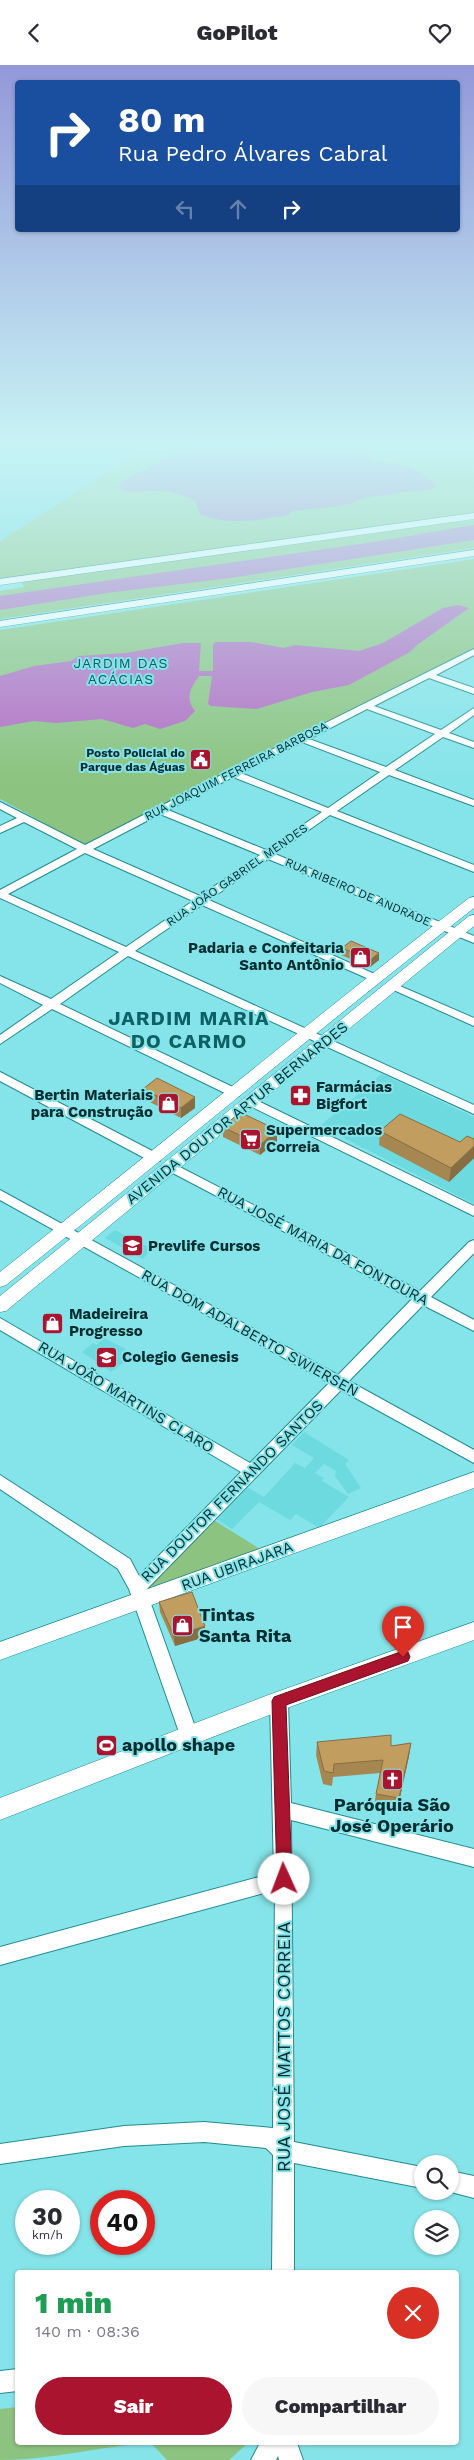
<!DOCTYPE html>
<html lang="pt">
<meta charset="utf-8">
<style>
body{margin:0;font-family:"Work Sans",sans-serif;background:#f7f7f7;color:#2b2b33;height:100vh;display:flex;flex-direction:column;font-size:19px;white-space:nowrap}
*{box-sizing:border-box;margin:0}
p{font-size:16px;color:#7c7c81}
.icon{flex:none;width:28px;height:28px;fill:none;stroke:currentColor;stroke-width:2;stroke-linecap:round;stroke-linejoin:round}
.map{position:relative;flex:1;overflow:hidden}
.panel{position:absolute;left:15px;top:2205px;width:444px;height:175px;display:flex;flex-direction:column;background:#fff;border-radius:5px;box-shadow:0 1px 4px #0004}
.panel>*{flex:none}
.banner{position:absolute;left:15px;top:15px;width:445px;height:152px;border-radius:5px;box-shadow:0 1px 4px #0004;background:#1a4fa0;color:#fff;overflow:hidden}
.fabs{position:absolute;left:414px;top:2090px;display:grid;gap:10px}
.fabs a{display:grid;place-items:center;width:45px;height:45px;border-radius:50%;background:#fff;box-shadow:0 1px 4px #0004;font-size:25px}
.speed{position:absolute;left:15px;top:2125px;display:flex;gap:10px;font-size:25px;font-weight:700;text-align:center}
.speed>*{display:grid;place-content:center;width:65px;height:65px;border-radius:50%;background:#fff;box-shadow:0 1px 4px #0004;line-height:1}
.speed small{font-size:12px;font-weight:400}
.speed .limit{border:8px solid #d22;background:#fff;color:#111}
.pin{position:absolute;display:grid;place-items:center;width:42px;height:42px;color:#fff;margin:-51px -21px;border-radius:50% 50% 50% 0;rotate:-45deg;box-shadow:0 0 5px #0007}
.pin .icon{rotate:45deg}
.me{position:absolute;width:55px;margin:-28px;rotate:358deg;stroke-linejoin:round;filter:drop-shadow(0 0 4px #0008)}
.turn{display:flex;align-items:center;gap:18px;height:105px;padding:0 20px;font-size:22px}
.turn .icon{width:65px;height:65px;stroke-width:2.5}
.turn b{display:block;font-size:35px;line-height:42px}
.lanes{display:flex;align-items:center;height:48px;padding:0 20px;background:#0003;justify-content:center;gap:25px;direction:ltr}
.lanes .off{opacity:.35}
.round{display:grid;place-items:center;flex:none;width:52px;height:52px;border-radius:26px;background:#f7f7f7}
.head{display:flex;align-items:center;justify-content:space-between;height:85px;padding:0 20px}
h1{font-size:30px;font-weight:800;line-height:38px;color:#1e9e55}
.cta{display:flex;gap:10px;margin-top:auto;padding:10px 20px}
.cta a{flex:1;height:58px;border-radius:30px;background:#aa142e;color:#fff;font-size:20px;font-weight:800;line-height:58px;text-align:center}
.cta a+a{background:#f7f7f7;color:#2b2b33}
header{display:flex;justify-content:space-between;align-items:center;height:65px;padding:0 20px;background:#fff;font-size:22px;font-weight:800}
.map>svg:first-child{display:block}
</style>
<header><svg class="icon" aria-label="back" viewBox="0 0 24 24"><path d="M15 5l-7 7 7 7"/></svg>GoPilot<svg class="icon" aria-label="heart" viewBox="0 0 24 24"><path d="M12 20l-8-8c-3-5 5-10 8-4 3-6 11-1 8 4z"/></svg></header>
<div class="map">
<svg width="474" height="2395" viewBox="0 0 474 2395">
<rect width="100%" height="100%" fill="#85e4e9"/>
<g fill="#6ddae0">
<path d="M0,381H130L149,382L0,476Z"/>
<path d="M382,1009L474,1052V1139L320,1061Z"/>
<path d="M115,1165L139,1177L152,1184L143,1194L105,1173Z"/>
<path d="M104,1273L126,1284L121,1290L128,1294L111,1307L82,1287L93,1278L96,1280Z"/>
<path d="M304,1367L349,1395L345,1399L361,1423L348,1429L335,1411L336,1406L324,1399L315,1408L324,1413L322,1416L349,1432L319,1463L296,1449L290,1455L259,1437L232,1464L215,1453L244,1420L264,1432L295,1398L305,1403L314,1393L292,1380Z"/>
</g>
<g fill="#8cc380">
<path d="M130,381H474V448L0,514V476L148,382Z"/>
<path d="M457,454L460,457L474,455V483L0,554V526L24,522L21,516Z"/>
<path d="M474,494V584L84,780L0,734V565Z"/>
<path d="M212,1454L263,1486L154,1522L151,1521L150,1518Z"/>
<path d="M17,2342L18,2378H248L229,2395H167L151,2378C100,2381 51,2395 0,2395V2344Z"/>
</g>
<g fill="#b36dc2">
<path d="M195,381H278L358,387L367,390L377,397C396,396 427,405 436,423L363,433C342,445 315,442 292,446L288,450C260,455 227,461 200,449L195,435C183,430 172,426 159,426C146,425 131,430 119,423L121,417L178,386Z"/>
<path d="M474,460V475L230,513L107,528L0,545V531L374,477Z"/>
<path d="M458,540L469,543L417,580L410,587L349,620L312,627L257,644L211,641L208,639L212,611H199C190,624 185,633 195,646L185,656L160,664L145,659L133,663L102,654L56,658L34,656L0,662V611L34,601L71,596L79,591L125,588L183,578H201L199,606H213V579L216,577H251L284,583L295,580L359,586L383,578L443,543Z"/>
</g>
<g fill="none" stroke-linecap="round" stroke-linejoin="round">
<defs>
<g id="minor">
<path d="M474,584V590L436,610L474,623V629L429,613L374,641L441,665L474,643V650L449,668L474,677V683L443,672L395,705L474,735V741L389,710L337,746L474,800V807L330,750L275,789L474,871V878L268,794L209,835L379,911V915H371L202,840L135,886L474,1040V1049L128,891L60,939L239,1025L241,1028L239,1031H231L52,944L0,979V970L43,940L0,918V911L51,934L119,887L0,833V825L77,784L24,757L0,768V761L17,753L0,744V737L85,780L229,706ZM367,644L435,669L386,702L309,674ZM302,677L380,707L328,743L241,708ZM233,712L322,747L266,785L168,745ZM160,749L260,790L200,831L93,784ZM85,788L193,836L126,882L8,829Z"/>
<path d="M393,918L474,953V961L389,923V919Z"/>
<path d="M0,1007L160,1090L161,1093L160,1096H150L0,1016Z"/>
<path d="M250,1032L474,1141V1151L246,1039L244,1036L246,1033Z"/>
<path d="M172,1098L420,1226L469,1177L474,1175V1188L431,1232L474,1255V1266L423,1240L349,1316L474,1385V1398L341,1325L146,1525L198,1670L195,1676L189,1678L183,1676L180,1670L129,1524L118,1504L0,1424V1410L130,1494L139,1511L241,1407L0,1265V1253L250,1398L329,1318L0,1135V1125L338,1310L412,1234L167,1105L166,1102L167,1099Z"/>
<path d="M279,1628L285,1631L288,1636L291,1738L474,1784V1802L291,1755L294,2077L422,2102V2123L294,2098V2208H272L273,2090L266,2083L204,2077L124,2081L0,2099V2079L124,2061L204,2057L273,2063L275,1825L0,1900V1882L274,1808L270,1636L273,1631Z"/>
<path d="M450,2106L474,2111V2133L447,2126H450Z"/>
<path d="M18,2304V2326L0,2328V2306Z"/>
<path d="M260,2378H297L303,2395H279L278,2391L276,2395H251Z"/>
</g>
<g id="major">
<path d="M474,448V454L0,520V514Z"/>
<path d="M474,485V491L0,562V556Z"/>
<path d="M474,832V843C316,966 163,1095 6,1220L0,1222V1207C157,1083 311,955 469,833Z"/>
<path d="M474,850V861L6,1246L0,1247V1231L469,851Z"/>
<path d="M474,1407V1423L0,1595V1577Z"/>
<path d="M474,1557V1575L287,1643L0,1755V1733L271,1629Z"/>
</g>
</defs>
<use href="#minor" stroke="#218b90" stroke-width="2"/>
<use href="#major" stroke="#218b90" stroke-width="1"/>
<use href="#minor" fill="#fff" fill-rule="evenodd"/>
<use href="#major" fill="#fff" fill-rule="evenodd"/>
</g>
<g fill="#a68752">
<path d="M342,883L379,895L370,902L341,890Z"/>
<path d="M143,1024L195,1032V1043L181,1053L144,1034Z"/>
<path d="M223,1062L277,1076L260,1090L223,1072Z"/>
<path d="M380,1066L460,1077L474,1074V1093L449,1117L379,1080Z"/>
<path d="M159,1537L205,1572L175,1581L160,1547Z"/>
<path d="M317,1677L391,1681L411,1678L409,1691L397,1746L374,1742L376,1729L380,1708L333,1712L332,1721L323,1719L316,1690Z"/>
</g>
<g fill="#876e42">
<path d="M379,888V895L370,902V895Z"/>
<path d="M195,1032V1043L181,1053V1043Z"/>
<path d="M277,1065V1076L260,1090V1080Z"/>
<path d="M474,1081V1093L449,1117L451,1103Z"/>
<path d="M205,1561V1572L175,1581L174,1571Z"/>
<path d="M411,1678L409,1691L397,1746L399,1733Z"/>
</g>
<g fill="#c19d5f" stroke="#876e42">
<path d="M351,876L379,888L370,895L342,883Z"/>
<path d="M157,1013L195,1032L181,1043L143,1024Z"/>
<path d="M240,1047L277,1065L260,1080L223,1062Z"/>
<path d="M400,1049L460,1077L467,1071L474,1074V1081L451,1103L380,1066Z"/>
<path d="M192,1527L205,1561L174,1571L159,1537Z"/>
<path d="M391,1670V1681L411,1678L399,1733L376,1729L383,1695L334,1699L333,1708L324,1706L317,1677Z"/>
</g>
<linearGradient id="sky" x2="0" y2="1"><stop stop-color="#9398d9"/><stop offset="0.53" stop-color="#c8f3f5"/><stop offset="1" stop-color="#c8f3f5" stop-opacity="0"/></linearGradient>
<rect width="474" height="716" fill="url(#sky)"/>
<path fill="#aa142e" stroke="#6e0d1e" d="M403,1586L408,1587L410,1592L408,1596L286,1640L292,1814L290,1819L284,1821L279,1819L277,1814L272,1636L274,1632Z"/>
<defs>
<symbol id="civic-square" viewBox="-11 -11 22 22"><rect x="-9" y="-9" width="18" height="18" rx="4" fill="#aa142e" stroke="#85e4e9"/><path d="M-.6-6.5H3V-4.5H.6V-3L4-1V1h2V6H-6V1h2V-1L-.6-3ZM-1.2 2.5V6h2.4V2.5Z" fill="#fff"/></symbol>
<symbol id="shop-square" viewBox="-11 -11 22 22"><rect x="-9" y="-9" width="18" height="18" rx="4" fill="#aa142e" stroke="#85e4e9"/><path d="M-5-2.5h2.3a2.7 3.5 0 0 1 5.4 0H5L5.5 6h-11ZM-1.5-2.5h3a1.5 2.3 0 0 0-3 0Z" fill="#fff"/></symbol>
<symbol id="pharmacy-square" viewBox="-11 -11 22 22"><rect x="-9" y="-9" width="18" height="18" rx="4" fill="#aa142e" stroke="#85e4e9"/><path d="M-2-6h4v4h4v4h-4v4h-4v-4h-4v-4h4Z" fill="#fff"/></symbol>
<symbol id="supermarket-square" viewBox="-11 -11 22 22"><rect x="-9" y="-9" width="18" height="18" rx="4" fill="#aa142e" stroke="#85e4e9"/><path d="M-6-5.5h2.5l.6 2H6L4.5 2H-2.5L-4.4-4H-6ZM-1.5 3.2a1.3 1.3 0 1 0 .1 0ZM3 3.2a1.3 1.3 0 1 0 .1 0Z" fill="#fff"/></symbol>
<symbol id="university-square" viewBox="-11 -11 22 22"><rect x="-9" y="-9" width="18" height="18" rx="4" fill="#aa142e" stroke="#85e4e9"/><path d="M0-5L7-2L0 1L-7-2ZM-4 1L0 2.5L4 1V4Q0 6-4 4Z" fill="#fff"/></symbol>
<symbol id="school-square" viewBox="-11 -11 22 22"><rect x="-9" y="-9" width="18" height="18" rx="4" fill="#aa142e" stroke="#85e4e9"/><path d="M0-5L7-2L0 1L-7-2ZM-4 1L0 2.5L4 1V4Q0 6-4 4Z" fill="#fff"/></symbol>
<symbol id="stadium-square" viewBox="-11 -11 22 22"><rect x="-9" y="-9" width="18" height="18" rx="4" fill="#aa142e" stroke="#85e4e9"/><path d="M0-5a6.5 5 0 1 0 0 10a6.5 5 0 1 0 0-10ZM-3.5-1.8h7v3.6h-7Z" fill="#fff"/></symbol>
<symbol id="church-square" viewBox="-11 -11 22 22"><rect x="-9" y="-9" width="18" height="18" rx="4" fill="#aa142e" stroke="#85e4e9"/><path d="M-1.2-6h2.4v3.5h3.3v2.4h-3.3V6h-2.4V-.1h-3.3v-2.4h3.3Z" fill="#fff"/></symbol>
</defs>
<g fill-rule="evenodd">
<use href="#civic-square" x="188" y="682" width="25" height="25"/>
<use href="#shop-square" x="348" y="880" width="25" height="25"/>
<use href="#pharmacy-square" x="288" y="1018" width="25" height="25"/>
<use href="#shop-square" x="156" y="1026" width="25" height="25"/>
<use href="#supermarket-square" x="238" y="1062" width="25" height="25"/>
<use href="#university-square" x="120" y="1168" width="25" height="25"/>
<use href="#shop-square" x="40" y="1246" width="25" height="25"/>
<use href="#school-square" x="94" y="1280" width="25" height="25"/>
<use href="#shop-square" x="170" y="1548" width="25" height="25"/>
<use href="#stadium-square" x="94" y="1668" width="25" height="25"/>
<use href="#church-square" x="380" y="1702" width="25" height="25"/>
</g>
<g text-anchor="middle" stroke-width="4" stroke-linejoin="round" paint-order="stroke">
<g font-size="12" font-weight="bold" fill="#012d30" stroke="#85e4e9" text-anchor="end">
<text x="185" y="692">Posto Policial do<tspan x="185" dy="14">Parque das Águas</tspan></text>
</g>
<g font-size="12" fill="#012d30" stroke="#85e4e9">
<text transform="translate(236 706) rotate(-27)" y="4">RUA JOAQUIM FERREIRA BARBOSA</text>
<text transform="translate(237 810) rotate(-35)" y="4">RUA JOÃO GABRIEL MENDES</text>
<text transform="translate(358 827) rotate(23)" y="4">RUA RIBEIRO DE ANDRADE</text>
</g>
<g font-size="14" letter-spacing="1" fill="#0d6165" stroke="#85e4e9">
<text x="121" y="603">JARDIM DAS<tspan x="121" dy="16">ACÁCIAS</tspan></text>
</g>
<g font-size="15" font-weight="bold" fill="#012d30" stroke="#85e4e9" text-anchor="start">
<text x="344" y="888" text-anchor="end">Padaria e Confeitaria<tspan x="344" dy="17">Santo Antônio</tspan></text>
<text x="316" y="1027">Farmácias<tspan x="316" dy="17">Bigfort</tspan></text>
<text x="153" y="1035" text-anchor="end">Bertin Materiais<tspan x="153" dy="17">para Construção</tspan></text>
<text x="266" y="1070">Supermercados<tspan x="266" dy="17">Correia</tspan></text>
<text x="148" y="1186">Prevlife Cursos</text>
<text x="69" y="1254">Madeireira<tspan x="69" dy="17">Progresso</tspan></text>
<text x="122" y="1297">Colegio Genesis</text>
</g>
<g font-size="15" fill="#012d30" stroke="#85e4e9">
<text transform="translate(237 1048) rotate(-39)" y="5">AVENIDA DOUTOR ARTUR BERNARDES</text>
<text transform="translate(323 1181) rotate(28)" y="5">RUA JOSÉ MARIA DA FONTOURA</text>
<text transform="translate(250 1268) rotate(29)" y="5">RUA DOM ADALBERTO SWIERSEN</text>
<text transform="translate(126 1332) rotate(31)" y="5">RUA JOÃO MARTINS CLARO</text>
<text transform="translate(232 1426) rotate(-45)" y="5">RUA DOUTOR FERNANDO SANTOS</text>
<text transform="translate(237 1501) rotate(-20)" y="5">RUA UBIRAJARA</text>
</g>
<g font-size="18" font-weight="bold" fill="#012d30" stroke="#85e4e9" text-anchor="start">
<text x="199" y="1556">Tintas<tspan x="199" dy="21">Santa Rita</tspan></text>
<text x="122" y="1686">apollo shape</text>
<text x="392" y="1746" text-anchor="middle">Paróquia São<tspan x="392" dy="21">José Operário</tspan></text>
</g>
<g font-size="18" fill="#012d30" stroke="#85e4e9">
<text transform="translate(284 1982) rotate(-90)" y="6">RUA JOSÉ MATTOS CORREIA</text>
</g>
<g font-size="20" font-weight="bold" letter-spacing="1" fill="#0d6165" stroke="#85e4e9">
<text x="189" y="960">JARDIM MARIA<tspan x="189" dy="23">DO CARMO</tspan></text>
</g>
</g>
</svg>
<div class="fabs">
<a><svg class="icon" aria-label="search" viewBox="0 0 24 24"><circle cx="10" cy="10" r="6"/><path d="M15 15l6 6"/></svg></a>
<a><svg class="icon" aria-label="layers" viewBox="0 0 24 24"><path d="M12 4l9 5-9 5-9-5zM3 14l9 5 9-5"/></svg></a>
</div>
<div class="speed"><div>30<small>km/h</small></div><div class="limit">40</div></div>
<div class="pin" style="left:403px;top:1592px;background:#d93025"><svg class="icon" aria-label="arrive" viewBox="0 0 24 24"><path d="M6 21V4h12l-3 4 3 4H6"/></svg></div>
<svg class="me" style="left:284px;top:1814px" viewBox="-20 -20 40 40"><circle r="19" fill="#fff"/><path d="M0-13L10 11 0 6-10 11z" fill="#aa142e"/></svg>
<div class="banner">
<div class="turn"><svg class="icon" aria-label="right" viewBox="0 0 24 24"><path d="M7 20v-9h11M14 6l5 5-5 5"/></svg><div><b>80 m</b>Rua Pedro Álvares Cabral</div></div>
<div class="lanes"><svg class="icon off" aria-label="left" viewBox="0 0 24 24"><path d="M17 20v-9H6M10 6l-5 5 5 5"/></svg><svg class="icon off" aria-label="ahead" viewBox="0 0 24 24"><path d="M12 20V5M6 11l6-6 6 6"/></svg><svg class="icon" aria-label="right" viewBox="0 0 24 24"><path d="M7 20v-9h11M14 6l5 5-5 5"/></svg></div>
</div>
<section class="panel">
<div class="head"><div><h1>1 min</h1><p>140 m · 08:36</p></div><a class="round" style="background:#d93025;color:#fff"><svg class="icon" aria-label="close" viewBox="0 0 24 24"><path d="M6 6l12 12M18 6L6 18"/></svg></a></div>
<div class="cta"><a>Sair</a><a>Compartilhar</a></div>
</section>
</div>
